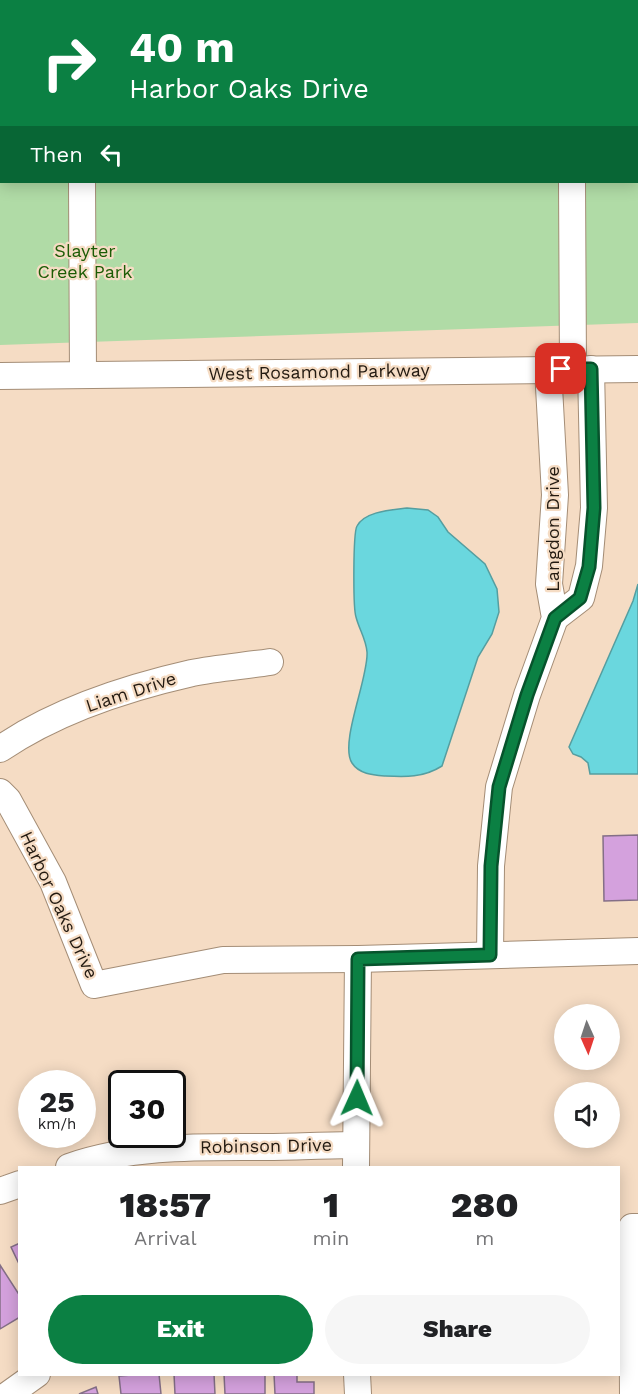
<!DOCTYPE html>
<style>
body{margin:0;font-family:"Work Sans",sans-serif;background:#f6f6f6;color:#202124;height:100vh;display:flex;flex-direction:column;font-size:22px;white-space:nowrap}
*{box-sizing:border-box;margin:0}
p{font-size:20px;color:#757577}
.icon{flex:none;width:33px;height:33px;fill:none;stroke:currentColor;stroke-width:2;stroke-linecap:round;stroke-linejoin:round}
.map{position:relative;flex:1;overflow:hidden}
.panel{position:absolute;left:18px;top:1166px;width:602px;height:210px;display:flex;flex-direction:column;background:#fff;border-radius:0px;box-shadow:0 3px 15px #0003}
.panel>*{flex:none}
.hud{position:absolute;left:0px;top:0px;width:639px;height:183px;box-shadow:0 3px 15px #0003;background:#0b8043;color:#fff;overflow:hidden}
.needle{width:39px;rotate:177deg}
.tools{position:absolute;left:554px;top:1004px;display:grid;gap:12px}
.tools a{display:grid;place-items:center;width:66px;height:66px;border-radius:50%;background:#fff;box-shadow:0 3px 15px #0003;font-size:30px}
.speed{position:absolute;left:18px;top:1070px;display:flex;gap:12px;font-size:30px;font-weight:700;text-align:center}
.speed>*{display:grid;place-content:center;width:78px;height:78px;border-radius:50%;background:#fff;box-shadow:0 3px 15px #0003;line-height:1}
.speed small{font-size:15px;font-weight:400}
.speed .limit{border:3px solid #111;border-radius:9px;background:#fff;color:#111}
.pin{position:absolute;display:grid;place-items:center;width:51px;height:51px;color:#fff;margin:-26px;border-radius:12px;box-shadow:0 3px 9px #0006}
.me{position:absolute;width:66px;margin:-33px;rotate:1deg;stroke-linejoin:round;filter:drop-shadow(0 0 4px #0008)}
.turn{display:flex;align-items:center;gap:21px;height:126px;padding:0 30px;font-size:27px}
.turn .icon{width:78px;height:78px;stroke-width:2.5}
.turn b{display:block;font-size:42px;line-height:51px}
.then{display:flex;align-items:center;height:57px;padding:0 30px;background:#0003;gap:12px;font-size:22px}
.eta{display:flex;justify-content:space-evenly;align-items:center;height:102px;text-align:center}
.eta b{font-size:36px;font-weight:800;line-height:42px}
.cta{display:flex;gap:12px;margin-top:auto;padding:12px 30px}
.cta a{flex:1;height:69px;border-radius:36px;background:#0b8043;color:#fff;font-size:24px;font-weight:800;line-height:69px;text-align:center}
.cta a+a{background:#f6f6f6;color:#202124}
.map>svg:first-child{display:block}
</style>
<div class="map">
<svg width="638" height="1394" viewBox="0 0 638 1394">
<rect width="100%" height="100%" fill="#f5dcc4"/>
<path fill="#b0dba6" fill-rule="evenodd" d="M0,0H638V323L0,345ZM2,2H638V182H2Z"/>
<g fill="#6ad7de" stroke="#559ea0" stroke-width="1.5">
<path d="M407,508L428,510L438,517L448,532L485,564L497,589L499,612L492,634L478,657L442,766C423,778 405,777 385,776C373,775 359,774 352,763C339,743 369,677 367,652C366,639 359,629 356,617C353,608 353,533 357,526C365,511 392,510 407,508Z"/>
<path d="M638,584V774H590L588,763L581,757L573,754L569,747L633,601Z"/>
</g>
<g fill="#d4a1dd" stroke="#846f87" stroke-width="1.5">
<path d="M307,0H356V2H308Z"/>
<path d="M638,835V900L604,901L603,836Z"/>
<path d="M20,1243V1266L11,1247Z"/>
<path d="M0,1265L20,1296V1317L0,1329Z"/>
<path d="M144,1374H159L161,1394H121L119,1376Z"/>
<path d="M174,1374H214L215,1394H175Z"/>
<path d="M224,1374H265V1394H225Z"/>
<path d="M274,1374H297V1382H314V1394H275Z"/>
<path d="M96,1387L98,1394H79Z"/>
</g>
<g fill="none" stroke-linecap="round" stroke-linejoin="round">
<defs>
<g id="minor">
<path d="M82,182L83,375"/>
<path d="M572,182L573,369"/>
<path d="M0,376L638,369"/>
<path d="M555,618L581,598L589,566L594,508L591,369"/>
<path d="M0,749C57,710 126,688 192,673C217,668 244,666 270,662"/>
<path d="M0,792L8,800L53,882L94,985L223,960L358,959L638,951"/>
<path d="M490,955L491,866L499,787L527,695L555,618L549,584L555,495L548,369"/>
<path d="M69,1167C131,1145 199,1147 265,1147C295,1147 326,1145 356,1145"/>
<path d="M356,1167L358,959"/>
<path d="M0,1191L20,1184"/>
<path d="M357,1374L358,1394"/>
<path d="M9,1394L37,1374"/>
<path d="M633,1394L632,1227H638"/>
</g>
</defs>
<use href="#minor" stroke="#a48d76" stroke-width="28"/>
<path stroke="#9a8876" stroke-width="4" stroke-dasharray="3 4.5" stroke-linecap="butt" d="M424,0V2"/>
<use href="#minor" stroke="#fff" stroke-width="26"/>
</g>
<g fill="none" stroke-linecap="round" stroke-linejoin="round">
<defs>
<path id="route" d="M357,1098L358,959L490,955L491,866L499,787L527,695L555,618L580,598L589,567L594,508L591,369H561"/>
</defs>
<use href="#route" stroke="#07532c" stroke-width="15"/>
<use href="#route" stroke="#0b8043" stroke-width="10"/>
</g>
<g text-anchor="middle" stroke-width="4.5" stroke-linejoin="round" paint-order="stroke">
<g font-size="18" fill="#1c5c05" stroke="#f5dcc4">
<text x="85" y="257">Slayter<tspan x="85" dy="21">Creek Park</tspan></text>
</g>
<g font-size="18" fill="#231a11" stroke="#f5dcc4">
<text transform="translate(319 372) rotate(-1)" y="6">West Rosamond Parkway</text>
<text transform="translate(553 529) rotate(-90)" y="6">Langdon Drive</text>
<text transform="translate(131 692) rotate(-18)" y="6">Liam Drive</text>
<text transform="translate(59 905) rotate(65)" y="6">Harbor Oaks Drive</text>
<text transform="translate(266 1146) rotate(-1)" y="6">Robinson Drive</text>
</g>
</g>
</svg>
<div class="tools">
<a><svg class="needle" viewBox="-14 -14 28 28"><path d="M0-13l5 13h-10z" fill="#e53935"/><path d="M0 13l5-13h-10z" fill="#757577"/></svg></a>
<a><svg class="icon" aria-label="sound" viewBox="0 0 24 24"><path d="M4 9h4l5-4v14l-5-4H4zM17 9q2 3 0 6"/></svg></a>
</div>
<div class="speed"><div>25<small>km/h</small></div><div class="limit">30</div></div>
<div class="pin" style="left:561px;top:369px;background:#d93025"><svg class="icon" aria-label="arrive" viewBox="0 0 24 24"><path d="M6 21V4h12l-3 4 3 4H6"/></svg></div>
<svg class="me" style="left:357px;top:1098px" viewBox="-20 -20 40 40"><path d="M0-17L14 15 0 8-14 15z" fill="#0b8043" stroke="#fff" stroke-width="4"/></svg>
<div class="hud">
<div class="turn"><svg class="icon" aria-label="right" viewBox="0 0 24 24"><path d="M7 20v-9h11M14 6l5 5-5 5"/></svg><div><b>40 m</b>Harbor Oaks Drive</div></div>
<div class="then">Then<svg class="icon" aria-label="left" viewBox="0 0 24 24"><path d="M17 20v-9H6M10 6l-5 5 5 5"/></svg></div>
</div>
<section class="panel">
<div class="eta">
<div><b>18:57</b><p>Arrival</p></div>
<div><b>1</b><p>min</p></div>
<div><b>280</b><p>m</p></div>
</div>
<div class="cta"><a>Exit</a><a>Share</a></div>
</section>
</div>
